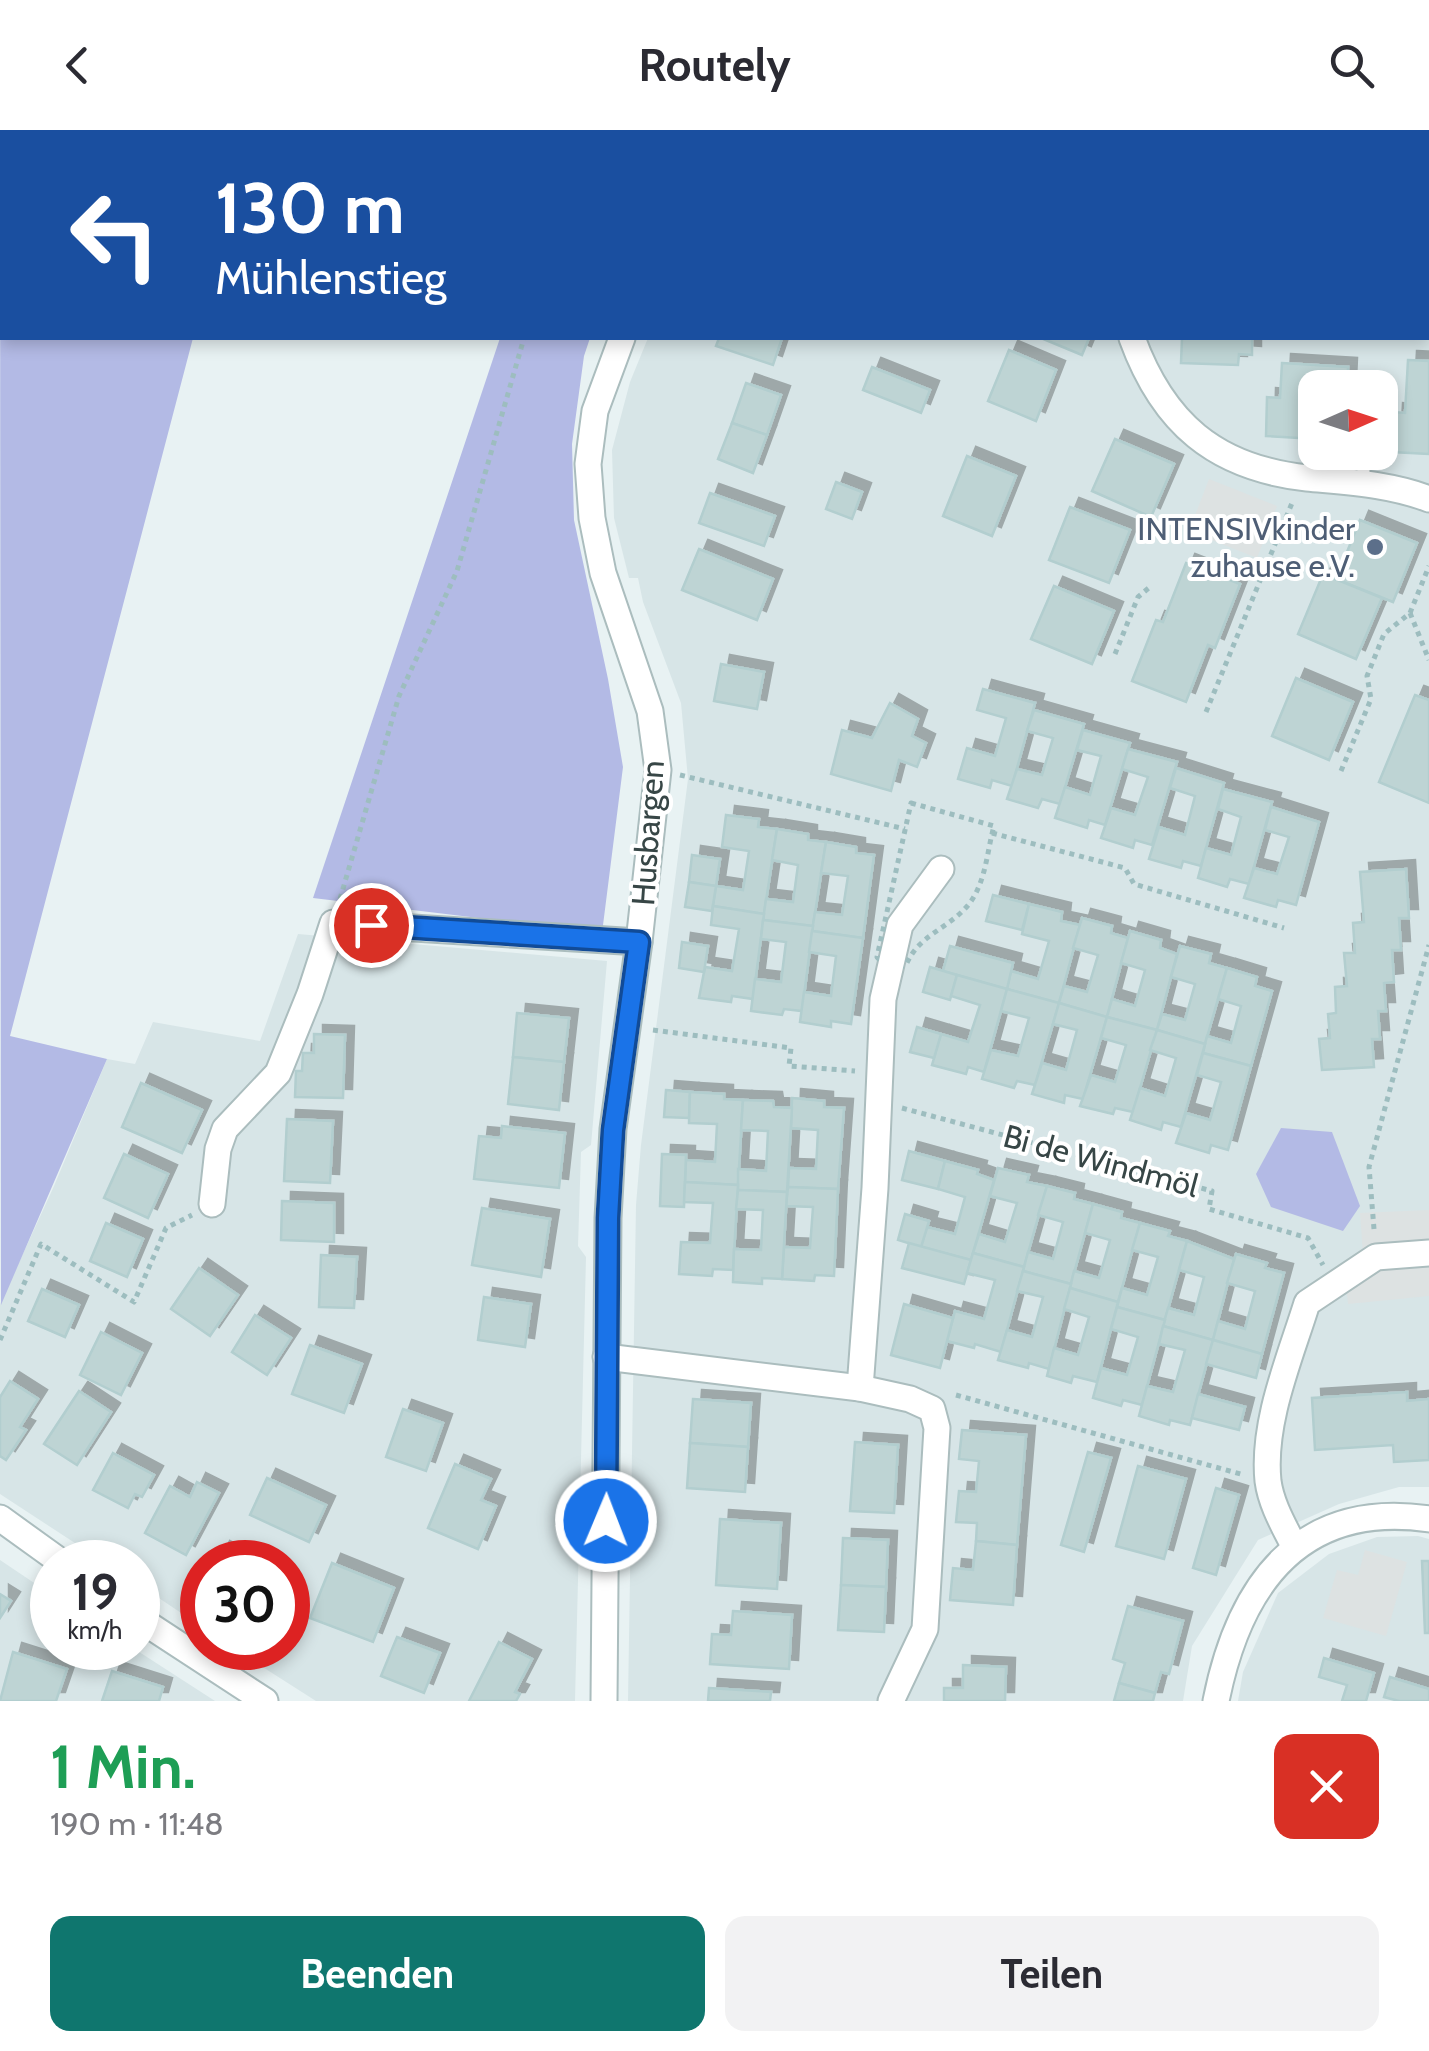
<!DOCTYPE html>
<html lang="de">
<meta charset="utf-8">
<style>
body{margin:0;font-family:Cabin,sans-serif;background:#f2f2f3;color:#2b2b33;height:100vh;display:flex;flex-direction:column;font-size:38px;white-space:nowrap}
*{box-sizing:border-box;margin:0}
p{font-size:32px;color:#7c7c81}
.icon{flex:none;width:55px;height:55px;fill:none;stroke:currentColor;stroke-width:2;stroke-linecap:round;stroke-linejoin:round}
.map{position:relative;height:1571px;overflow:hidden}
.side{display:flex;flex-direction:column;background:#fff;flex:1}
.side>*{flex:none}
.hud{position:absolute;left:0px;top:0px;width:1430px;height:210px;box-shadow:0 5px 15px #0003;background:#1a4fa0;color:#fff;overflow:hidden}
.needle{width:65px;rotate:87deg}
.tools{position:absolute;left:1298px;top:240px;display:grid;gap:20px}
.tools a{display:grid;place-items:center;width:100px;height:100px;border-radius:20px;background:#fff;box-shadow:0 5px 15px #0003;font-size:50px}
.speed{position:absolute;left:30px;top:1410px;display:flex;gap:20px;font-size:50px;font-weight:700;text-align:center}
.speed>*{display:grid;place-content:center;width:130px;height:130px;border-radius:50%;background:#fff;box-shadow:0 5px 15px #0003;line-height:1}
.speed small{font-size:25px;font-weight:400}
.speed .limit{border:15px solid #d22;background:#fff;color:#111}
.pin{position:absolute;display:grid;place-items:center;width:85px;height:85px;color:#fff;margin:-42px;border:5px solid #fff;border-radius:50%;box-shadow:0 2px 10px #0007}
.me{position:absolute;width:110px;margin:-55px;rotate:1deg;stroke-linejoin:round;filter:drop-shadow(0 0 8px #0008)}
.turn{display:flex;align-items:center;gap:35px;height:210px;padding:0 50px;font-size:45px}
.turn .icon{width:130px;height:130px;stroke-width:2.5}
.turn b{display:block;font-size:70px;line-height:85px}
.round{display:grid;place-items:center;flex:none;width:105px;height:105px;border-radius:20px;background:#f2f2f3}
.headline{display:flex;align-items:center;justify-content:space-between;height:170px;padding:0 50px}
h1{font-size:60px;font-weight:700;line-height:75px;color:#1e9e55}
.button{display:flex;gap:20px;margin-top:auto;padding:20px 50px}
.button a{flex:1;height:115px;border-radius:20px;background:#0f766e;color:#fff;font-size:40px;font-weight:700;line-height:115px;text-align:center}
.button a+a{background:#f2f2f3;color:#2b2b33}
header{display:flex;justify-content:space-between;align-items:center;height:130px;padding:0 50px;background:#fff;font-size:45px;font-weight:700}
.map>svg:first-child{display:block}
</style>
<header><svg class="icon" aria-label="back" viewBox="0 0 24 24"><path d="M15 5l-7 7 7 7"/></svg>Routely<svg class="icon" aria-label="search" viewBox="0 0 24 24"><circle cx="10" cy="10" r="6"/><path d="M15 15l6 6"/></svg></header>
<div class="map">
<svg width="1429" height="1571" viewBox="0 0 1429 1571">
<defs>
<filter id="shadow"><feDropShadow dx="9" dy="-9" stdDeviation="0" flood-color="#0004"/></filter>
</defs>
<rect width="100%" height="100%" fill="#e8f2f3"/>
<g fill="#d7e5e7" fill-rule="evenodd">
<path d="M728,0H1429V1357H1399L1339,1374L1258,1410L1192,1516L1183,1571H628L636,1075L641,1015L688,649L681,573L643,472L638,448H629L614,388L612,320L630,252L648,208H1428V2H727ZM1315,258H1380V322H1315Z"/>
<path d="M298,804L607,831L591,1015L581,1022L578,1116L586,1127L575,1571H316L233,1518H288V1432H202V1497L138,1454V1432H104L0,1364V1174L54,1056L107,929L135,934L153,892L260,911Z"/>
<path d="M1418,1406L1429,1409V1571H1238L1243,1542L1278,1463L1329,1424L1377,1407Z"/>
<path d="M0,1430L52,1465V1518H133L215,1571H0Z"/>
</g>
<g fill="#b3bae5">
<path d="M0,0H669L2,2V208H193L10,906L107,929L1,1175Z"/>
<path d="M500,208H590L584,226L572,314L574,390L608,549L623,637L602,803L313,768Z"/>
<path d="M1281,998L1332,1002L1360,1076L1343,1101L1271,1077L1256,1044Z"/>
</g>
<g fill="#dde2e2">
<path d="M1209,349L1277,376L1257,428L1189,401Z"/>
<path d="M1429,1080V1166L1348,1174L1344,1136L1363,1124L1360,1083Z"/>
<path d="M1365,1420L1407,1432L1386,1506L1323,1488L1337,1440L1358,1445Z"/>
</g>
<g fill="#bed4d4" stroke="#b2cecf" stroke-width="2.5" filter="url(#shadow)">
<path d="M763,0H862L861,2Z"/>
<path d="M719,208H782L773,235L716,216Z"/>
<path d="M1041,208H1089L1082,225Z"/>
<path d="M1182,208H1252V225L1239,224L1238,235L1181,233Z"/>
<path d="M1009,220L1056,240L1036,291L988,271Z"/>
<path d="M1408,230L1429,231V324L1392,322L1394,282L1405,283Z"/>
<path d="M1282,233L1348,237L1347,258H1315V309L1266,306L1267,267L1280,268Z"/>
<path d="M872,237L930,260L921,283L863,260Z"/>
<path d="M746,253L781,265L767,305L732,293Z"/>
<path d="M732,293L767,305L753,343L718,329Z"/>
<path d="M1115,309L1174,334L1151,387L1092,361Z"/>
<path d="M967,326L1016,346L992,406L943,386Z"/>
<path d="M836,352L862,362L852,389L826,379Z"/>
<path d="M710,363L775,386L764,416L699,393Z"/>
<path d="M1070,377L1130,400L1109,453L1049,430Z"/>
<path d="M1360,390L1417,413L1393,472L1336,449Z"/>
<path d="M699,419L773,449L757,490L682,460Z"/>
<path d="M1186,433L1240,454L1215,518L1208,515L1186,572L1132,551L1156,490L1163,492Z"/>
<path d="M1323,444L1382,468L1356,529L1298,504Z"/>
<path d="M1054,456L1114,481L1092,534L1031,509Z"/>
<path d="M721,534L764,542L757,579L714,571Z"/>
<path d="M1296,548L1353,572L1329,630L1272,606Z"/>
<path d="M983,559L1035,573L1012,656L992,650L990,658L958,649L967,618L995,626L1006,588L977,580Z"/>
<path d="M1415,565L1429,570V673L1379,652Z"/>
<path d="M890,573L918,589L912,606L926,613L917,637L899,630L891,661L831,644L842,600L872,608Z"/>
<path d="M1034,580L1084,594L1060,674L1042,669L1038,678L1007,669L1017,639L1042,645L1053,608L1027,601Z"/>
<path d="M1083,600L1130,613L1105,695L1089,690L1087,698L1055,688L1065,657L1090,665L1101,626L1077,620Z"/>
<path d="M1128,619L1177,632L1152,715L1135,710L1133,718L1101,708L1111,678L1135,685L1148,647L1122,639Z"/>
<path d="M1176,638L1224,653L1201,736L1183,731L1181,738L1149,729L1159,697L1185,705L1195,666L1170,658Z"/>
<path d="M1223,659L1272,672L1249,754L1230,749L1227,757L1198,748L1206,718L1231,725L1241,687L1218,679Z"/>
<path d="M1271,677L1319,692L1296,775L1278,770L1276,777L1244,768L1254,738L1277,744L1289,707L1265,700Z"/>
<path d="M726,685L759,689L758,697L777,699L764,784L713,776L716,756L743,760L749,721L722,717Z"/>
<path d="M777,699L808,704V710L826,712L813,796L763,790L766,769L793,772L798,735L772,730Z"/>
<path d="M826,712L856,717V723L874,725L863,808L812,801L815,782L842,785L848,746L821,743Z"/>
<path d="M692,725L720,729L716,756L689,752Z"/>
<path d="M1406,739L1409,788H1399L1401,820H1392L1394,852L1384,853L1386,881H1378L1380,909H1372L1374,937L1322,940L1319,909L1330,908L1328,884L1336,883L1335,857L1347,856L1344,823H1355L1353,793L1364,792L1360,742Z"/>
<path d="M689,752L716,756L712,781L685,777Z"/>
<path d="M993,765L1029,774L1022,800L986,791Z"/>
<path d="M1029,774L1062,782L1061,791L1080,795L1059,873L1007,859L1011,841L1038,849L1049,811L1022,804Z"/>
<path d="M713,776L764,784L753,869L732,866L731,872L699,868L705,837L732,841L739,799L711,795Z"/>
<path d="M1082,788L1112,796L1111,803L1128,808L1107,887L1059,873L1064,856L1087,862L1098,825L1073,818Z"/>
<path d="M763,790L813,796L802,881L784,879L782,885L751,881L755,849L781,852L786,812L761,809Z"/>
<path d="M812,801L863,808L851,894L831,891V897L800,892L804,862L831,866L836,826L809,822Z"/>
<path d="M1130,801L1161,810L1160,818L1177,824L1157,900L1107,887L1112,869L1135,876L1145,840L1121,833Z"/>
<path d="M682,812L708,816L704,842L679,838Z"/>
<path d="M950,816L1013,833L1007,859L943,841Z"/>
<path d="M1180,816L1211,824L1209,833L1227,838L1205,914L1157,900L1162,884L1185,890L1195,854L1171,847Z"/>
<path d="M930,837L957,845L950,870L923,862Z"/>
<path d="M1227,838L1257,847L1255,856L1272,861L1251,936L1203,923L1207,906L1231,913L1241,876L1218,869Z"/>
<path d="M957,845L1007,859L984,942L968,937L966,944L932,935L941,904L968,912L980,875L951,866Z"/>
<path d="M1007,859L1059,873L1035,955L1017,951L1014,958L982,949L991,920L1018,926L1029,888L1001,881Z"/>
<path d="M1059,873L1107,887L1083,969L1065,965L1064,973L1032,964L1042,933L1066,940L1077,900L1053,894Z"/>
<path d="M517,883L569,888L564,932L513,927Z"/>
<path d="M1107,887L1157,900L1133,982L1115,978L1113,984L1080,976L1091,945L1115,952L1126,915L1101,908Z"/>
<path d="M917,897L941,904L934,928L910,922Z"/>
<path d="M1157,900L1205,914L1181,997L1163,992L1161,1000L1130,990L1140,958L1165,966L1176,928L1150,920Z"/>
<path d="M314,904L345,905L343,968L295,967L296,941H302L303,923H314Z"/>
<path d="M1203,923L1251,936L1228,1020L1211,1015L1209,1023L1176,1013L1186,983L1210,990L1221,952L1197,945Z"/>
<path d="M513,927L564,932L559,980L508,974Z"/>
<path d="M141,953L202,980L182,1023L122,997Z"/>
<path d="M666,960L690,962L689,988L664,987Z"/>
<path d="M690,962L724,964V969L743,970L738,1055L685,1052L686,1030L715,1032L717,994L689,993Z"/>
<path d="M792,968L824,971V977L844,978L838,1059L788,1057L789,1038L816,1039L818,1000L791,998Z"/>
<path d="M743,970L773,971L774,977L792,978L787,1062L738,1060V1039L766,1041L768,1001L741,1000Z"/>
<path d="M287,989L333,991L330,1053L284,1051Z"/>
<path d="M502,996L565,1003L559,1058L474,1049L479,1006L501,1008Z"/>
<path d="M909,1021L945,1031L938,1059L902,1050Z"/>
<path d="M124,1024L168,1044L148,1088L104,1068Z"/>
<path d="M662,1024L686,1025L684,1077L660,1076Z"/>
<path d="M945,1031L978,1040L977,1044L994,1050L971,1130L921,1117L927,1097L955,1104L965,1067L938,1059Z"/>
<path d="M998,1038L1029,1045L1027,1052L1047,1056L1024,1137L973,1123L979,1104L1005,1112L1017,1073L990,1066Z"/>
<path d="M685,1052L738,1055L733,1140L713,1139L712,1146L679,1144L681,1112L710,1113L713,1073L684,1072Z"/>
<path d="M1047,1056L1075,1063L1074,1069L1093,1074L1071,1154L1023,1141L1028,1122L1053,1129L1063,1092L1038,1085Z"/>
<path d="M788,1057L838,1059L834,1146L815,1145L814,1151L782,1149L784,1117L810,1118L813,1077L786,1076Z"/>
<path d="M738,1060L787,1062L782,1149L762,1148V1154L733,1152L734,1119L761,1120L763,1080L736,1079Z"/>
<path d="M282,1071L334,1073V1112L281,1110Z"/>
<path d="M1093,1074L1122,1082L1121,1088L1140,1093L1118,1172L1070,1158L1074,1141L1099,1148L1110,1110L1085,1103Z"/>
<path d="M482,1078L550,1089L541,1147L472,1135Z"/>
<path d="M905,1084L929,1091L921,1117L898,1110Z"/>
<path d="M106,1093L143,1109L127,1147L90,1131Z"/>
<path d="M1140,1093L1170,1101L1168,1106L1187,1111L1165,1190L1117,1177L1122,1158L1147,1165L1158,1127L1132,1120Z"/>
<path d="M1187,1111L1234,1129L1213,1210L1163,1196L1168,1178L1194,1185L1204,1147L1179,1140Z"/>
<path d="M909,1113L971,1130L964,1154L902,1138Z"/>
<path d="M973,1123L1024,1137L1001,1222L975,1214L974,1218L947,1211L955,1181L984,1189L995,1150L967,1143Z"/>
<path d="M1236,1124L1267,1133L1265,1138L1284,1143L1262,1224L1213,1210L1218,1191L1245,1199L1255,1161L1227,1153Z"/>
<path d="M321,1125L357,1127L354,1178L319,1177Z"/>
<path d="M199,1138L238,1165L210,1206L171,1179Z"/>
<path d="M1023,1141L1071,1154L1049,1239L1029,1233L1028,1238L998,1230L1007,1200L1032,1207L1043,1167L1017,1161Z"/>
<path d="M1070,1158L1118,1172L1097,1252L1073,1246L1071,1253L1047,1246L1054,1218L1078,1225L1089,1187L1064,1179Z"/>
<path d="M42,1159L79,1175L65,1207L28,1191Z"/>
<path d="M484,1167L531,1174L525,1217L478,1210Z"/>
<path d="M904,1174L953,1188L940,1238L891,1225Z"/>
<path d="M1117,1177L1165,1190L1142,1275L1123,1270L1121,1276L1093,1268L1101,1238L1127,1245L1138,1207L1111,1199Z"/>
<path d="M255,1185L291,1208L267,1245L232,1222Z"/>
<path d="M1163,1196L1213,1210L1190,1295L1170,1290L1169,1295L1139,1286L1147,1256L1173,1262L1185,1220L1159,1214Z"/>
<path d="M101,1202L142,1223L121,1265L80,1245Z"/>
<path d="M1213,1210L1262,1224L1256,1248L1206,1234Z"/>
<path d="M310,1215L362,1234L344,1283L292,1264Z"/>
<path d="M10,1251L38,1269L20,1297L26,1300L6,1330L0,1326V1267Z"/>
<path d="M79,1261L111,1282L77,1335L44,1314Z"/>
<path d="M1407,1262V1271L1429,1269V1330L1394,1332L1393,1315L1315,1320L1312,1268Z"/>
<path d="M1198,1264L1245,1277L1239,1300L1192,1288Z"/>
<path d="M693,1269L751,1273L748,1317L690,1313Z"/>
<path d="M403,1279L443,1293L426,1341L386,1327Z"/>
<path d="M962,1300L1026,1305L1017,1415L976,1411L977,1393L956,1392L959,1361L976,1362L979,1331L959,1329Z"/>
<path d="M855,1312L898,1315L894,1383L850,1381Z"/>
<path d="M690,1313L748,1317L745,1362L687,1358Z"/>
<path d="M1088,1322L1111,1328L1084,1422L1061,1415Z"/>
<path d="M113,1323L154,1345L142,1367L135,1364L128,1378L93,1360Z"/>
<path d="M455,1334L491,1349L481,1370L496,1376L478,1419L428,1398Z"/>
<path d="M1138,1336L1186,1349L1164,1429L1116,1416Z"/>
<path d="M267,1348L326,1375L309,1412L250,1385Z"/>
<path d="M197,1352L219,1363L186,1425L145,1403L170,1356L190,1367Z"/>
<path d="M1216,1358L1239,1365L1216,1445L1193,1438Z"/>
<path d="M720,1389L781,1393L777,1459L716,1455Z"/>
<path d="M843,1408L888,1410L886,1457L841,1455Z"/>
<path d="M976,1411L1017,1415L1013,1475L950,1470L953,1438L973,1440Z"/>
<path d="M221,1420L242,1432H214Z"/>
<path d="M1422,1431H1429V1503H1425Z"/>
<path d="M332,1433L394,1458L373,1512L310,1488Z"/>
<path d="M841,1455L886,1457L884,1502L838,1500Z"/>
<path d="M0,1464L11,1471L0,1488Z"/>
<path d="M1128,1476L1183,1491L1169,1544L1161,1542L1155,1563L1119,1553L1125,1533L1113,1529Z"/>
<path d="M733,1481L792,1485L789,1539L710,1534L712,1504L731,1505Z"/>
<path d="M397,1507L440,1523L424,1563L381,1546Z"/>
<path d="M499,1512L532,1529L515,1562L520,1564L516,1571H469Z"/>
<path d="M13,1522L67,1539L56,1571H0Z"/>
<path d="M1324,1528L1374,1543L1366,1571H1342L1347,1555L1319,1547Z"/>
<path d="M963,1535L1006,1537L1005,1571H944V1558H963Z"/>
<path d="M112,1541L163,1557L159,1571H102Z"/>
<path d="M1390,1547L1429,1559V1571H1399L1384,1567Z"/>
<path d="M1119,1553L1155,1563L1153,1571H1114Z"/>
<path d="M709,1558L771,1562L770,1571H708Z"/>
</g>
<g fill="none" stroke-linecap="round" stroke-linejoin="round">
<defs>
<path id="service" d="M1363,353L1364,322"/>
<g id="minor">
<path d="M1284,0L1290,2"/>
<path d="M698,2L699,0"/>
<path d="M1186,2L1187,0"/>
<path d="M1428,63H1429"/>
<path d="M1132,208C1163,293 1215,338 1307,348C1348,352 1390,354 1429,369"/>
<path d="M212,1074L218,1019L225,999L278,943L310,864L333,793L639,812"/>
<path d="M606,1227L860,1258L910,1269L932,1279L937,1298L925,1499L891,1571"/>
<path d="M860,1258L875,1058L883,869L900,795L941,739"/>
<path d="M0,1388L61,1432"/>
<path d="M1294,1416C1284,1396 1271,1374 1268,1351C1262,1292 1290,1228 1307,1173L1376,1127L1429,1123"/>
<path d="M138,1488L265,1571"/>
<path d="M604,1571L608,1088L613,999L639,812L658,640L650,581L603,443L592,388L588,334L595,281L622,208"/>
<path d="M1216,1571C1239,1456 1299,1370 1429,1389"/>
</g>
</defs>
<use href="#service" stroke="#abbdbe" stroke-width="16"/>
<use href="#minor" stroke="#abbdbe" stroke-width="29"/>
<g stroke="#9dbdbf" stroke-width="5" stroke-dasharray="5 5" stroke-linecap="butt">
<path d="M1410,483L1429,530"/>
<path d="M1115,524L1138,467L1151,456"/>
<path d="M1206,582L1292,373"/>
<path d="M1341,641L1371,569L1367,546L1384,504L1410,483L1429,436"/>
<path d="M680,645L905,699"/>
<path d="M911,673L994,696C987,721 986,752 969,774C949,799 919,804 906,835L889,841L877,827Z"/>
<path d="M992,703L1125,738L1134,754L1284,798"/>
<path d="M340,769L399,566L457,441L524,208"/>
<path d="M653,900L791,918L789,936L855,941"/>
<path d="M902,978L1212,1061L1209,1079L1308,1108L1323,1135"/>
<path d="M1374,1099L1369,1037L1429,815"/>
<path d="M0,1210L41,1114L134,1172L166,1098L192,1085"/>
<path d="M956,1265L1244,1345"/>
</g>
<use href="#service" stroke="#fff" stroke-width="12"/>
<use href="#minor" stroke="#fff" stroke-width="25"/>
</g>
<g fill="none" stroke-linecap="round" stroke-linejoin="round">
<defs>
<path id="route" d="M371,795L639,812L613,1000L608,1088L606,1391"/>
</defs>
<use href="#route" stroke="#114b97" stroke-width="25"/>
<use href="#route" stroke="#1a73e8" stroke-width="18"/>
</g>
<circle fill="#5c6f8a" stroke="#fff" stroke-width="4" cx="1375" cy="417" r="10"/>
<g text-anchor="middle" stroke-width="8" stroke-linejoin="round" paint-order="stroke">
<g font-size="32" fill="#4e5e75" stroke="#fff" text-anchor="end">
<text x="1355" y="410">INTENSIVkinder<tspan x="1355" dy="37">zuhause e.V.</tspan></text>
</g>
<g font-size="32" fill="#374646" stroke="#fff">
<text transform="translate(648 703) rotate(-86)" y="11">Husbargen</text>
<text transform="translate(1101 1031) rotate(15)" y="11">Bi de Windmöl</text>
</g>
</g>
</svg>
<div class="tools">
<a><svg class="needle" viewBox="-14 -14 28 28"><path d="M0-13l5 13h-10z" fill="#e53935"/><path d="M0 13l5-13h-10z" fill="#7c7c81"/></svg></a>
</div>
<div class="speed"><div>19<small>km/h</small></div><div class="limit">30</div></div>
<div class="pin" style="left:371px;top:795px;background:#d93025"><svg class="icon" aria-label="arrive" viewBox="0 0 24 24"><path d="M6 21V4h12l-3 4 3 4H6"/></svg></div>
<svg class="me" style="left:606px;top:1391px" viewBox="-20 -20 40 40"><circle r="17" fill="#1a73e8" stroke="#fff" stroke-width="3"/><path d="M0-11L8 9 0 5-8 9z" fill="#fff"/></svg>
<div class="hud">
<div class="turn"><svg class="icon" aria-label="left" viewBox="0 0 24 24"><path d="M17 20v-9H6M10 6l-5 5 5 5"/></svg><div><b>130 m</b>Mühlenstieg</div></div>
</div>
</div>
<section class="side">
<div class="headline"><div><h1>1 Min.</h1><p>190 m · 11:48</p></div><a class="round" style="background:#d93025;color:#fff"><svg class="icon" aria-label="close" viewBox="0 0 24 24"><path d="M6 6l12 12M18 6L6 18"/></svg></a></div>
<div class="button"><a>Beenden</a><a>Teilen</a></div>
</section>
